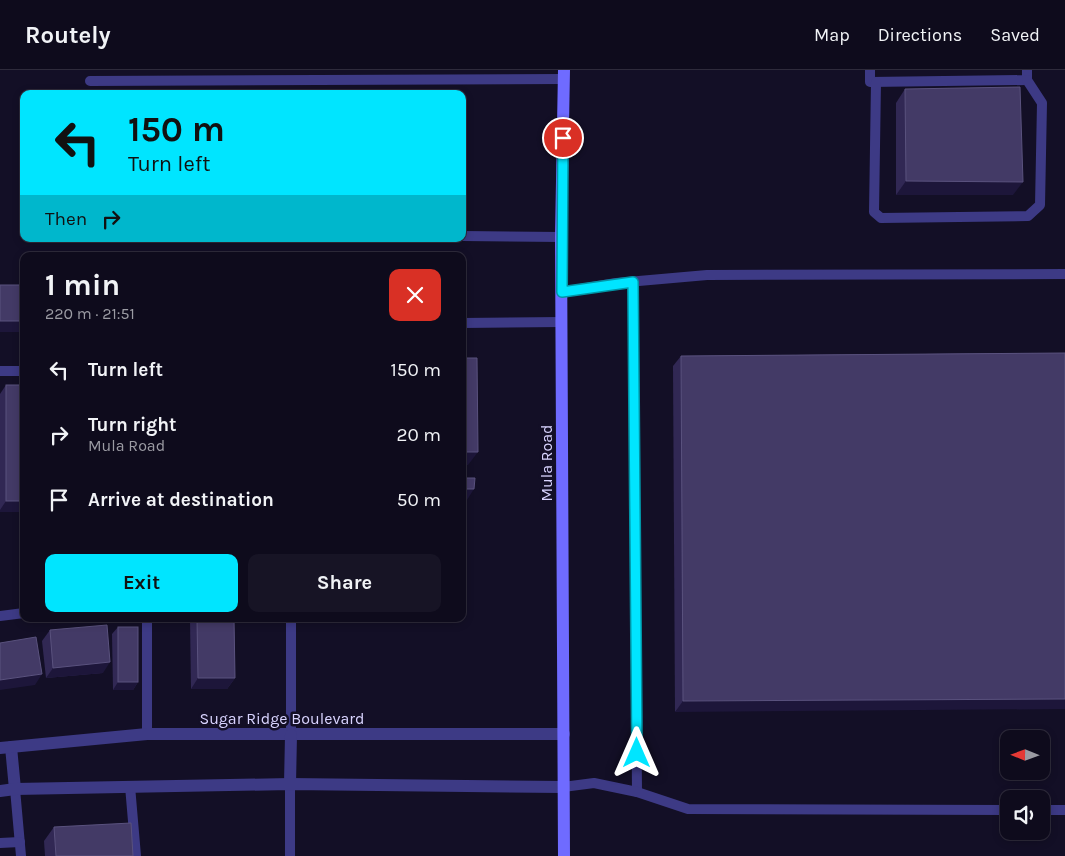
<!DOCTYPE html>
<meta charset="utf-8">
<style>
body{margin:0;font-family:Karla,sans-serif;background:#171425;color:#f1f3f6;height:100vh;display:flex;flex-direction:column;font-size:19px;white-space:nowrap}
*{box-sizing:border-box;margin:0}
p{font-size:16px;color:#9b9ba3}
.icon{flex:none;width:28px;height:28px;fill:none;stroke:currentColor;stroke-width:2;stroke-linecap:round;stroke-linejoin:round}
.map{position:relative;flex:1;overflow:hidden}
.drawer{position:absolute;left:20px;top:182px;width:446px;height:370px;display:flex;flex-direction:column;background:#0e0b1c;border-radius:10px;box-shadow:0 2px 8px #0003,0 0 0 1px #2e2b3b}
.drawer>*{flex:none}
.hud{position:absolute;left:20px;top:20px;width:446px;height:152px;border-radius:10px;box-shadow:0 2px 8px #0003,0 0 0 1px #2e2b3b;background:#00e5ff;color:#111;overflow:hidden}
.needle{width:32px;rotate:271deg}
.buttons{position:absolute;left:1000px;top:660px;display:grid;gap:10px}
.buttons a{display:grid;place-items:center;width:50px;height:50px;border-radius:10px;background:#0e0b1c;box-shadow:0 2px 8px #0003,0 0 0 1px #2e2b3b;font-size:25px}
.pin{position:absolute;display:grid;place-items:center;width:42px;height:42px;color:#fff;margin:-21px;border:2px solid #fff;border-radius:50%;box-shadow:0 1px 5px #0007}
.me{position:absolute;width:55px;margin:-28px;rotate:0deg;stroke-linejoin:round;filter:drop-shadow(0 0 4px #0008)}
.turn{display:flex;align-items:center;gap:18px;height:105px;padding:0 25px;font-size:22px}
.turn .icon{width:65px;height:65px;stroke-width:2.5}
.turn b{display:block;font-size:35px;line-height:42px}
.then{display:flex;align-items:center;height:48px;padding:0 25px;background:#0003;gap:10px;font-size:19px}
.round{display:grid;place-items:center;flex:none;width:52px;height:52px;border-radius:10px;background:#171425}
.headline{display:flex;align-items:center;justify-content:space-between;height:85px;padding:0 25px}
h1{font-size:30px;font-weight:700;line-height:38px}
.action{display:flex;gap:10px;margin-top:auto;padding:10px 25px}
.action a{flex:1;height:58px;border-radius:10px;background:#00e5ff;color:#111;font-size:20px;font-weight:700;line-height:58px;text-align:center}
.action a+a{background:#171425;color:#f1f3f6}
ul{padding:0;list-style:none}
li{display:flex;align-items:center;gap:15px;height:65px;padding:0 25px}
li div{flex:1}
li b{display:block;font-size:19px}
li em{font-style:normal}
header{display:flex;align-items:center;gap:30px;box-sizing:border-box;height:70px;padding:0 25px;background:#0e0b1c;border-bottom:1px solid #2e2b3b}
header strong{font-size:24px}
nav{display:flex;gap:28px;margin-inline-start:auto;font-size:18px}
.map>svg:first-child{display:block}
</style>
<header>
<strong>Routely</strong>
<nav><a>Map</a><a>Directions</a><a>Saved</a></nav>
</header>
<div class="map">
<svg width="1065" height="786" viewBox="0 0 1065 786">
<rect width="100%" height="100%" fill="#130f26"/>
<g fill="none" stroke-linecap="round" stroke-linejoin="round">
<g stroke="#3d3a85" stroke-width="10">
<path d="M870,0V12L1027,10V0"/>
<path d="M90,11L564,9"/>
<path d="M876,12L874,142L881,148L1028,146L1040,135L1042,33L1027,10"/>
<path d="M462,166L561,167"/>
<path d="M633,212L637,722"/>
<path d="M562,222L616,213L707,205L1065,204"/>
<path d="M462,253L562,252"/>
<path d="M0,301H24"/>
<path d="M0,546L24,543"/>
<path d="M147,664V549"/>
<path d="M291,665V549"/>
<path d="M130,716L136,786"/>
<path d="M563,717L594,713L637,722L688,739L1009,740"/>
<path d="M15,719L21,786"/>
<path d="M1041,740H1065"/>
<path d="M0,773L20,772"/>
<path d="M290,786V714"/>
</g>
<g stroke="#3d3a85" stroke-width="12">
<path d="M11,677L15,719"/>
<path d="M0,678L147,664H564"/>
<path d="M290,714L291,665"/>
<path d="M0,721L15,719L290,714L563,717"/>
</g>
<path stroke="#6f6bff" stroke-width="12" d="M564,0L561,167L564,786"/>
</g>
<g fill="#312854">
<path d="M905,19L1013,125H896V33Z"/>
<path d="M1065,283L675,642L673,296L681,286Z"/>
<path d="M6,315L24,442H0V324Z"/>
<path d="M190,549H234L235,608L227,619H191Z"/>
<path d="M118,557L138,612L133,620H113L112,564Z"/>
<path d="M50,560L103,603L46,608L42,571Z"/>
<path d="M54,757L133,786H45L44,771Z"/>
</g>
<g fill="#1d163a">
<path d="M906,111L1023,112L1013,125H896Z"/>
<rect x="0" y="251" width="24" height="11"/>
<path d="M462,382H478L468,395H462Z"/>
<path d="M465,419H474L465,433Z"/>
<path d="M6,431H24V442H0V440Z"/>
<path d="M110,592L103,603L46,608L53,598Z"/>
<path d="M42,604L35,615L0,620V610Z"/>
<path d="M198,608H235L227,619H191Z"/>
<path d="M118,612H138L133,620H113Z"/>
<path d="M1065,629V639L675,642L683,631Z"/>
</g>
<g fill="#433a66" stroke="#5a527e">
<path d="M1020,17L1023,112L906,111L905,19Z"/>
<path d="M462,70H464L463,101H462Z"/>
<rect x="0" y="215" width="24" height="36"/>
<path d="M1065,283V629L683,631L681,286Z"/>
<path d="M462,288H477L478,382H462Z"/>
<rect x="6" y="315" width="18" height="116"/>
<path d="M462,408H475L474,419H465L463,480H462Z"/>
<path d="M197,549H234L235,608H198Z"/>
<path d="M107,555L110,592L53,598L50,560Z"/>
<rect x="118" y="557" width="20" height="55"/>
<path d="M36,567L42,604L0,610V573Z"/>
<path d="M131,753L133,786H56L54,757Z"/>
</g>
<g fill="none" stroke-linecap="round" stroke-linejoin="round">
<defs>
<path id="route" d="M563,68L562,222L633,212L637,683"/>
</defs>
<use href="#route" stroke="#0095a6" stroke-width="12"/>
<use href="#route" stroke="#00e5ff" stroke-width="9"/>
</g>
<g text-anchor="middle" stroke-width="5" stroke-linejoin="round" paint-order="stroke">
<g font-size="16" fill="#d9d4ff" stroke="#130f26">
<text transform="translate(546 393) rotate(-90)" y="6">Mula Road</text>
<text x="282" y="654">Sugar Ridge Boulevard</text>
</g>
</g>
</svg>
<div class="buttons">
<a><svg class="needle" viewBox="-14 -14 28 28"><path d="M0-13l5 13h-10z" fill="#e53935"/><path d="M0 13l5-13h-10z" fill="#9b9ba3"/></svg></a>
<a><svg class="icon" aria-label="sound" viewBox="0 0 24 24"><path d="M4 9h4l5-4v14l-5-4H4zM17 9q2 3 0 6"/></svg></a>
</div>
<div class="pin" style="left:563px;top:68px;background:#d93025"><svg class="icon" aria-label="arrive" viewBox="0 0 24 24"><path d="M6 21V4h12l-3 4 3 4H6"/></svg></div>
<svg class="me" style="left:637px;top:683px" viewBox="-20 -20 40 40"><path d="M0-17L14 15 0 8-14 15z" fill="#00e5ff" stroke="#fff" stroke-width="4"/></svg>
<div class="hud">
<div class="turn"><svg class="icon" aria-label="left" viewBox="0 0 24 24"><path d="M17 20v-9H6M10 6l-5 5 5 5"/></svg><div><b>150 m</b>Turn left</div></div>
<div class="then">Then<svg class="icon" aria-label="right" viewBox="0 0 24 24"><path d="M7 20v-9h11M14 6l5 5-5 5"/></svg></div>
</div>
<section class="drawer">
<div class="headline"><div><h1>1 min</h1><p>220 m · 21:51</p></div><a class="round" style="background:#d93025;color:#fff"><svg class="icon" aria-label="close" viewBox="0 0 24 24"><path d="M6 6l12 12M18 6L6 18"/></svg></a></div>
<ul>
<li><svg class="icon" aria-label="left" viewBox="0 0 24 24"><path d="M17 20v-9H6M10 6l-5 5 5 5"/></svg><div><b>Turn left</b></div><em>150 m</em></li>
<li><svg class="icon" aria-label="right" viewBox="0 0 24 24"><path d="M7 20v-9h11M14 6l5 5-5 5"/></svg><div><b>Turn right</b><p>Mula Road</p></div><em>20 m</em></li>
<li><svg class="icon" aria-label="arrive" viewBox="0 0 24 24"><path d="M6 21V4h12l-3 4 3 4H6"/></svg><div><b>Arrive at destination</b></div><em>50 m</em></li>
</ul>
<div class="action"><a>Exit</a><a>Share</a></div>
</section>
</div>
